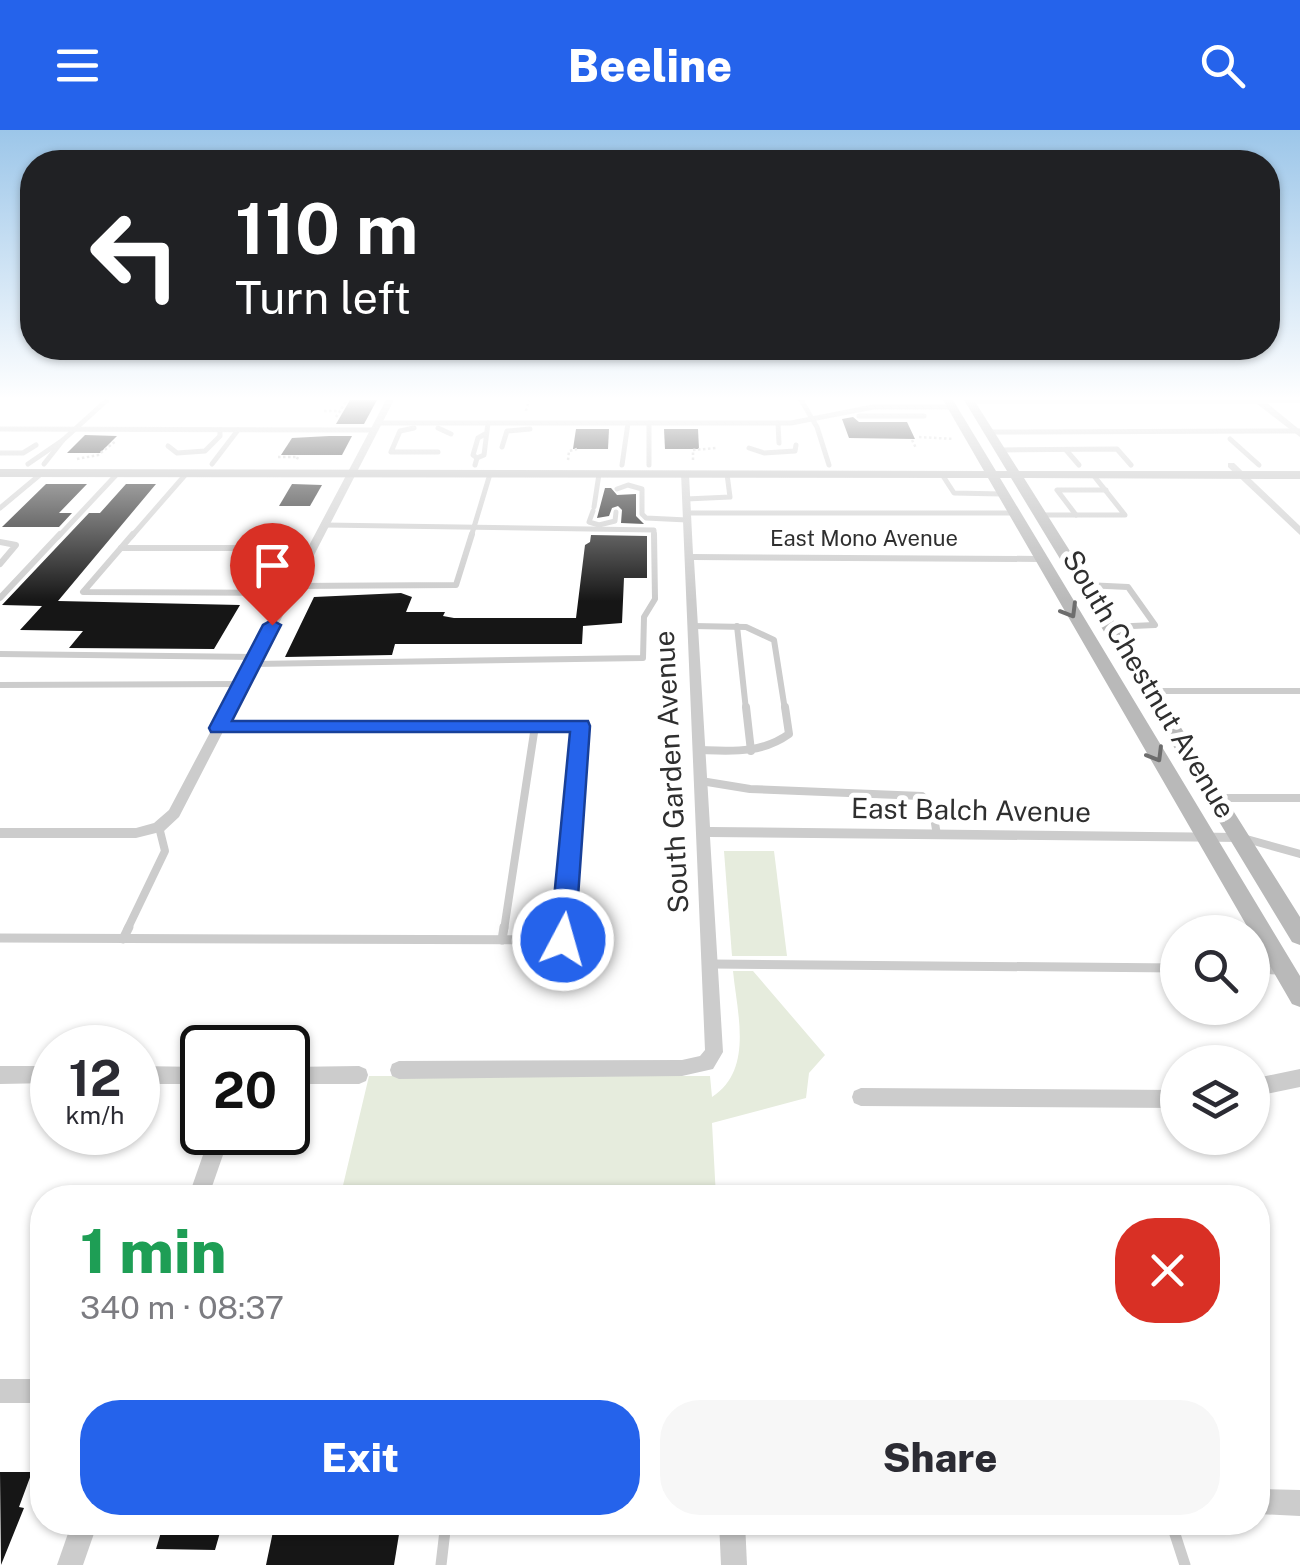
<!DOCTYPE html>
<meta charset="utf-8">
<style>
body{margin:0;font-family:"Public Sans",sans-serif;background:#f7f7f7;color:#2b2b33;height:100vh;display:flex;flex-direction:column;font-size:38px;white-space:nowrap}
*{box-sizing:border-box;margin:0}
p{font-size:32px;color:#7c7c81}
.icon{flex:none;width:55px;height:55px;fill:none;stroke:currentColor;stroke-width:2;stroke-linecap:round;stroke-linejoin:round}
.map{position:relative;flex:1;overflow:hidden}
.drawer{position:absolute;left:30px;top:1055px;width:1240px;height:350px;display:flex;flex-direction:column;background:#fff;border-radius:40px;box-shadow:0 2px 8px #0004}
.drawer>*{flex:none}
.top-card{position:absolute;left:20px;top:20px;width:1260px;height:210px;border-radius:40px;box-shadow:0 2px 8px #0004;background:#202124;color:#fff;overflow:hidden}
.tools{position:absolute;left:1160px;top:785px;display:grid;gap:20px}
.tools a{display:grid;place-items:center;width:110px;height:110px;border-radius:50%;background:#fff;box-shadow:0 2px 8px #0004;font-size:50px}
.speed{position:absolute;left:30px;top:895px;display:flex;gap:20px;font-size:50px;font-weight:700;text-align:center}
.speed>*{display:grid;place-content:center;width:130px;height:130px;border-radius:50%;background:#fff;box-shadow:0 2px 8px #0004;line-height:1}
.speed small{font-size:25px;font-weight:400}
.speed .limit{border:5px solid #111;border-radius:15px;background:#fff;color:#111}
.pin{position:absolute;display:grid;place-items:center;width:85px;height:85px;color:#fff;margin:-102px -42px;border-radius:50% 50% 50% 0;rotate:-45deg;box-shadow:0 0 10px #0007}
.pin .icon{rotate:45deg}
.me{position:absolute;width:110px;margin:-55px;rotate:6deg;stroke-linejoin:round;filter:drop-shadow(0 0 8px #0008)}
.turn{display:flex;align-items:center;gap:35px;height:210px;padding:0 50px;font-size:45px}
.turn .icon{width:130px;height:130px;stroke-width:2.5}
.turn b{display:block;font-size:70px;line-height:85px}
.round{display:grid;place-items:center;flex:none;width:105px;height:105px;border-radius:40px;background:#f7f7f7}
.head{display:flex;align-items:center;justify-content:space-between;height:170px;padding:0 50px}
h1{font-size:60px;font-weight:800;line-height:75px;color:#1e9e55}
.action{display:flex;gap:20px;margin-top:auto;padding:20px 50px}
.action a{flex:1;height:115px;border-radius:40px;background:#2563eb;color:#fff;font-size:40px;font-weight:800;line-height:115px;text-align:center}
.action a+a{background:#f7f7f7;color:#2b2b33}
header{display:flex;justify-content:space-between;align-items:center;height:130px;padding:0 50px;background:#2563eb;color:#fff;font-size:45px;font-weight:800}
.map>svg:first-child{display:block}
</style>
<header><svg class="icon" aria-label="menu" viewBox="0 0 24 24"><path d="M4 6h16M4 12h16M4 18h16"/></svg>Beeline<svg class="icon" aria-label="search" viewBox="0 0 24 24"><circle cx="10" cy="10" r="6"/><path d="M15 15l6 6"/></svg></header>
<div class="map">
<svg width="1300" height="1435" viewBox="0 0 1300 1435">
<rect width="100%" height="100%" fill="#fff"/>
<g fill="#e6ecdd">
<path d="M724,721H774L787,826H732Z"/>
<path d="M733,841H753L825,925L809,943L806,968L712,993L716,1067L340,1068L369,946H710L712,967C754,940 737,883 733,841Z"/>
</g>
<g fill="#161616">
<path d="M350,270H377L364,294H336Z"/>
<path d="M853,287L859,292H907L915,309L849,308L842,289Z"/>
<path d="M576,299H609L608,319H573Z"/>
<path d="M664,299H698L699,319H665Z"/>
<path d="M85,305L117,306L100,323H67Z"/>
<path d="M329,306H352L342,325H281L292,308Z"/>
<path d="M46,354H87L59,383H72L59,397H2Z"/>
<path d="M126,354H156L58,471L240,475L214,519L69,518L83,501L20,500L42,476L2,475L89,383H100Z"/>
<path d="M292,354L322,355L310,376H279Z"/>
<path d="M605,358H611L617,365L636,364V386L644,394L621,393L622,380L618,376L612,378L609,386L597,388Z"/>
<path d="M591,405L647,406V448H624L622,493L583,496L582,514H395L392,525L285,527L314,467L401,463L412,467L406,482H445L443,486L454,488H576L585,415L590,412Z"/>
<path d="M0,1342H32L19,1377L24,1378L1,1435Z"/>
<path d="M164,1392H223L215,1420L156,1419Z"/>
<path d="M275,1392H401L394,1435H266Z"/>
</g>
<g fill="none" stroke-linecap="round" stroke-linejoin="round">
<g stroke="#ccc" stroke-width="2.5" stroke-dasharray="2.5 2.5" stroke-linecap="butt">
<path d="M324,281H340"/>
<path d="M526,281L529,270"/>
<path d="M336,287L347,270"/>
<path d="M919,307L954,309"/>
<path d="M912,310L916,318"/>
<path d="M278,327H298L296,331"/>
<path d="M77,329L98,325L116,311"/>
<path d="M568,330L569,321L577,319"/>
<path d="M693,330V320L716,318"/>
</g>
<g stroke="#ccc" stroke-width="5">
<path d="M801,270L817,297L829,335"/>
<path d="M859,286H924"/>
<path d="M378,293H791L873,277H952"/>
<path d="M649,293V335"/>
<path d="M778,293L779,313"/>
<path d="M414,298L400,301L391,322H438"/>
<path d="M438,298L451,304"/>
<path d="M0,299L374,300"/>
<path d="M989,302L1300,301"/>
<path d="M1230,309L1259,335"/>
<path d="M168,316L177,323L205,321L220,306V300"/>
<path d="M502,317L507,301L530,299"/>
<path d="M749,318L764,323L795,321L796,315"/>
<path d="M1001,320L1117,319L1131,335"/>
<path d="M1066,320L1079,335"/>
<path d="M0,323H23L36,315"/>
<path d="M477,328L484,325L488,293"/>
<path d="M28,334L63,310L107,270"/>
<path d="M44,334L63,310"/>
<path d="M212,334L238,300"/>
<path d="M475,335L477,328L473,325L478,308L485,304"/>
<path d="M622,335L628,293"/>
<path d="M943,346L954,363L1002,364"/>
<path d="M617,359L628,355L642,359V384L646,388L687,390"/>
<path d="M686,369L730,367L727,344"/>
<path d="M594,377L599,344"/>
<path d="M0,378L42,343"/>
<path d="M593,381L589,392L599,395L615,391L616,382"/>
<path d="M687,383H1013"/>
<path d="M1040,385H1125L1094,346"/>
<path d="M1076,385L1057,360H1106"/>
<path d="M325,395L654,400V407"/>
<path d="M58,407L118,343"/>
<path d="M131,407L186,344"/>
<path d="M471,407L490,344"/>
</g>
<g stroke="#ccc" stroke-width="6">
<path d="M133,404L83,462L288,463"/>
<path d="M0,412L16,415L0,434"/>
<path d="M121,418H313"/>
<path d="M1086,455L1128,457L1155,495L1110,497"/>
<path d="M292,456L456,455L472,404"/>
<path d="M0,468L60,404"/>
<path d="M693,496L746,497L774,510L785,580"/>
<path d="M737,496L746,580"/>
<path d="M0,524L255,527"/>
<path d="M252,534L643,528L644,487L655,469L654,404"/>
<path d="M0,555L241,554"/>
<path d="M1151,561H1300"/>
</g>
<g stroke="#ccc" stroke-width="8">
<path d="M746,577L751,621"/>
<path d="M219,598L580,596L564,800"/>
<path d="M699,620C732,621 761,624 789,604L785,577"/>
<path d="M701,651L750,659L922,666L932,676L937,705"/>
<path d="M1218,668H1300"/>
<path d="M1243,708L1300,724"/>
<path d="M127,800L165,721L159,697"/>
<path d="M504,800L535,596"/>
</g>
<g stroke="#ccc" stroke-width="9">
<path d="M0,808L563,810L564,797"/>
<path d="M123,809L129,797"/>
<path d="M502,810L504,797"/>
<path d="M712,834L1178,838"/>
<path d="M1252,839L1279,840"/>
</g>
<g stroke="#ccc" stroke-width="11">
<path d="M1171,1392L1185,1435"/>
<path d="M441,1435L446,1392"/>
</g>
<g fill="#ccc" fill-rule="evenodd">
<path d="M386,270H394L179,687L164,701L136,708H0V698H136L154,693L169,680Z"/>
<path d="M967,270H1300V273H1267L1300,300V307L1257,274H967Z"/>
<path d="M1228,333H1234L1300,396V405L1228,337Z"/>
<path d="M681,342L689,344L693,424L1039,426L1044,429L1039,432L694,430L710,697L1238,703L1243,704L1245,708L1243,712L710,707L723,922L713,939L682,946L399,949L392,946L390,940L392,934L399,931L682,930L700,926L705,920Z"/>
<path d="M0,936H52V953L0,954Z"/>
<path d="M138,936L202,937V954H138Z"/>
<path d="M359,936L366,939L368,945L366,951L359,954H288V937Z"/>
<path d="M1300,939V957L1252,967V949Z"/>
<path d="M861,958L1178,960V978L861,976L854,973L852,967L854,961Z"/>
<path d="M211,1002H231L208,1068H188Z"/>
<rect x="0" y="1249" width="42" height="24"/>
<path d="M1258,1359L1300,1360V1386L1258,1384Z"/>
<path d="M72,1392H98L83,1435H57Z"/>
<path d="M719,1392H745L747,1435H721Z"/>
</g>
<path fill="#b9b9b9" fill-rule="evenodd" d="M943,270H953L996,341H1007L964,270H974L1019,341H1300V349L1024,348L1300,787V815L1292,812L1011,348H1000L1300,846V877L1292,874L988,348L0,347V339L984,341Z"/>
</g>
<defs><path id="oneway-chevron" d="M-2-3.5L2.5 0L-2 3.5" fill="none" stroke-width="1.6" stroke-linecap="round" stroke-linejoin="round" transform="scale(2.5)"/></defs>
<g stroke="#6d6d6d">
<use href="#oneway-chevron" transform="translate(1070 481) rotate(59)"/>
<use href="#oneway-chevron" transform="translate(1156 625) rotate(59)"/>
</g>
<linearGradient id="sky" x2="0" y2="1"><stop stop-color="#9cc6e9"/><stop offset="0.57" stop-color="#fff"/><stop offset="1" stop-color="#fff" stop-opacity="0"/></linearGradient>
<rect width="1300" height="471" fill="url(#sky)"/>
<path fill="#2563eb" stroke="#184099" stroke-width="2.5" d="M272,490L281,495L232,591H588L590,596L575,810L572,817H554L550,810L570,602H211L209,598L263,495Z"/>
<g text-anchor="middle" stroke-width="10" stroke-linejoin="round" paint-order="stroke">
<g font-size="22" fill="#2f2f2f" stroke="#fff">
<text x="864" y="416">East Mono Avenue</text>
</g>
<g font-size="28" fill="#2f2f2f" stroke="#fff">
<text transform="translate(1149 554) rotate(59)" y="10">South Chestnut Avenue</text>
<text transform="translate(671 642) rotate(-93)" y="10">South Garden Avenue</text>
<text transform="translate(971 680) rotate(1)" y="10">East Balch Avenue</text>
</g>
</g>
</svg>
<div class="tools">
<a><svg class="icon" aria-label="search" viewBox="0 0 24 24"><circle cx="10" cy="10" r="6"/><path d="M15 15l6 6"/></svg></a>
<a><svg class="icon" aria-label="layers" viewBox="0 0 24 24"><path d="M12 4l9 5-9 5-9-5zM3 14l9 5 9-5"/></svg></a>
</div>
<div class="speed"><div>12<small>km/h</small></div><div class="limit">20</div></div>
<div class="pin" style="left:272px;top:495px;background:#d93025"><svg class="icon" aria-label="arrive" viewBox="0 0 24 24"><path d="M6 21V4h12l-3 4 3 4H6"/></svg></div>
<svg class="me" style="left:563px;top:810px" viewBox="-20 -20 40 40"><circle r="17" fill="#2563eb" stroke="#fff" stroke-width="3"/><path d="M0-11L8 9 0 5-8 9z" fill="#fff"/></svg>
<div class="top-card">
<div class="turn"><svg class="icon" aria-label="left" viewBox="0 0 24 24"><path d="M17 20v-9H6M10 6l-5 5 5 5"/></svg><div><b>110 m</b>Turn left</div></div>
</div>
<section class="drawer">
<div class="head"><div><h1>1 min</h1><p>340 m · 08:37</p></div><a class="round" style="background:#d93025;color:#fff"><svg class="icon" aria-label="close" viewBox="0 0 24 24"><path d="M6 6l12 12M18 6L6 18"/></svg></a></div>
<div class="action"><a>Exit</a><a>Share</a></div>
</section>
</div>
